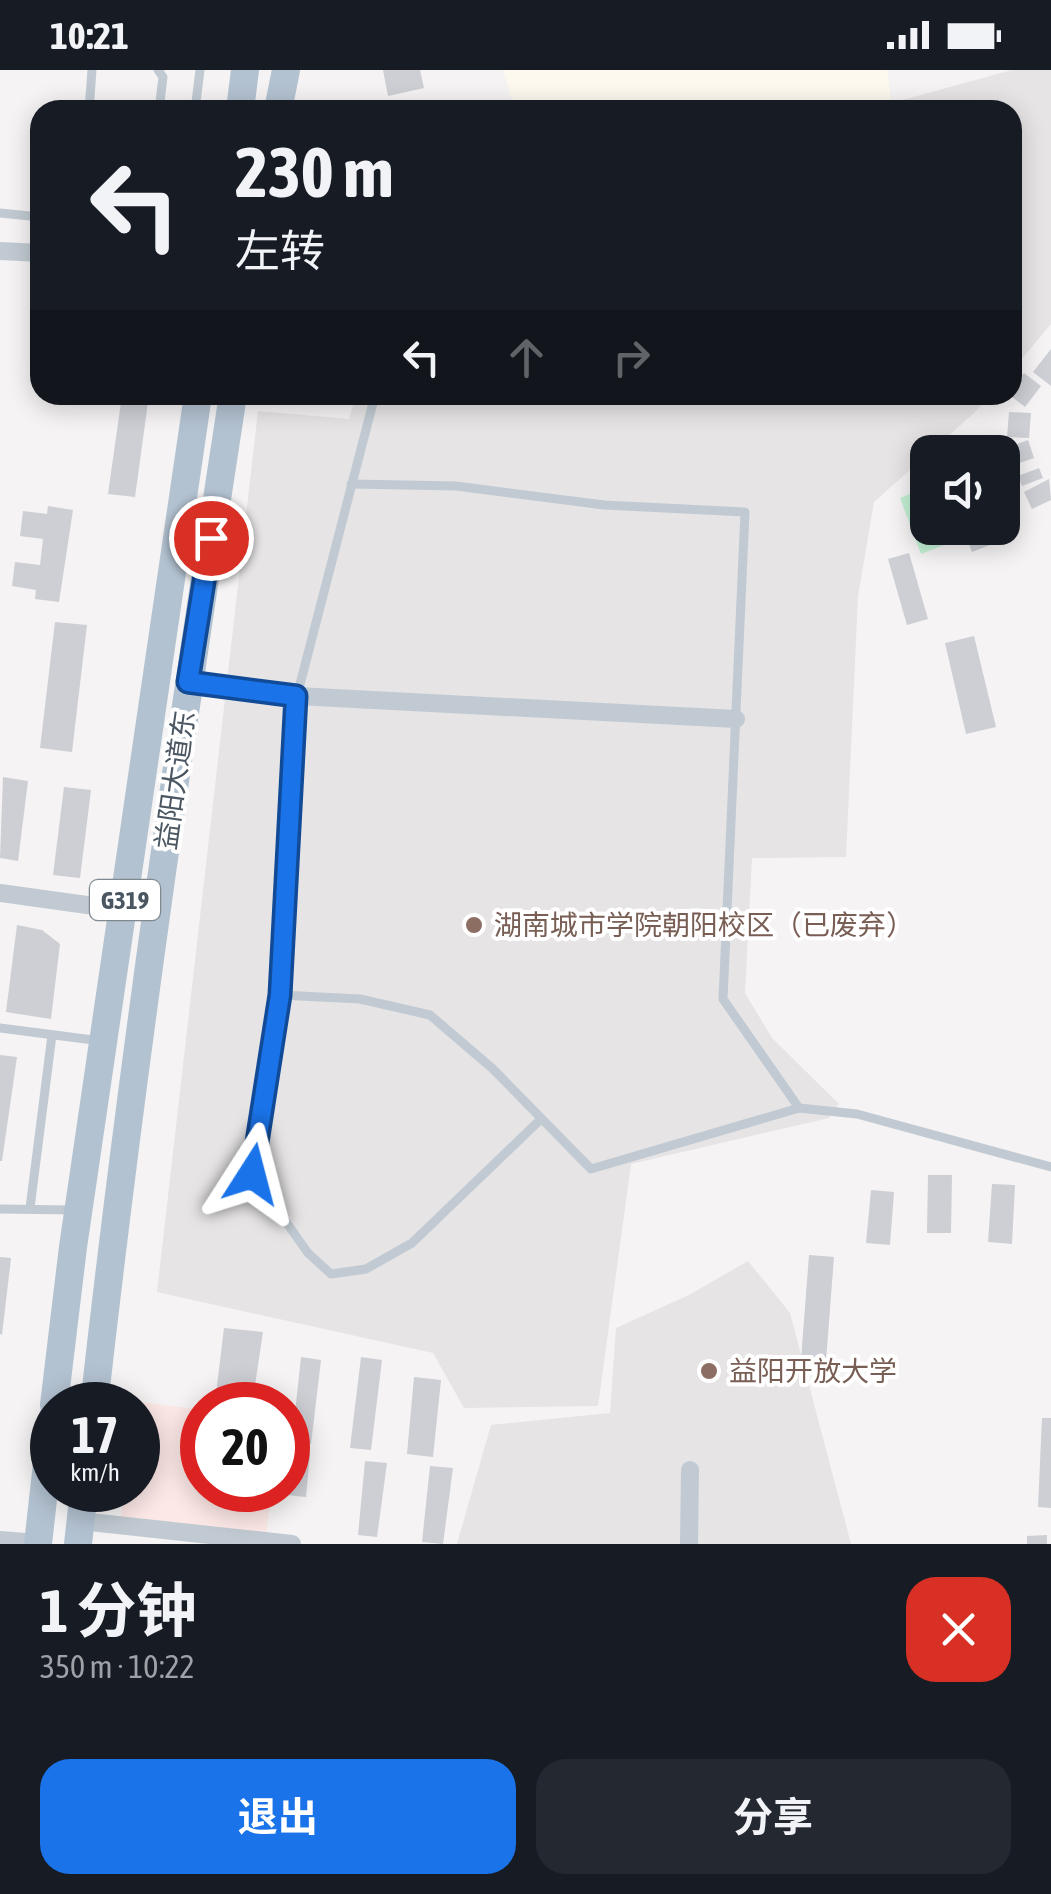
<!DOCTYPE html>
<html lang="zh">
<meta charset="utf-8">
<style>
body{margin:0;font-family:"Asap Condensed","Noto Sans SC",sans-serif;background:#242831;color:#f1f3f6;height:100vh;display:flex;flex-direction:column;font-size:38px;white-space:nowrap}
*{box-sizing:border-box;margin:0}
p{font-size:32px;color:#9ea1a6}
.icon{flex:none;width:55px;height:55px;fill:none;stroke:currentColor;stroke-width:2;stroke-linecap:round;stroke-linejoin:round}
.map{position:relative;height:1474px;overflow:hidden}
.details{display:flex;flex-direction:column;background:#171b24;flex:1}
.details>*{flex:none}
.hud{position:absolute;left:30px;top:30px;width:992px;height:305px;border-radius:30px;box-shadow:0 5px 25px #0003;background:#171b24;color:#f1f3f6;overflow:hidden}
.buttons{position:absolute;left:910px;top:365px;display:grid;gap:20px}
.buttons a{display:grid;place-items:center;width:110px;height:110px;border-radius:20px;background:#171b24;box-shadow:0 5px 25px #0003;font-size:50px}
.speed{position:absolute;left:30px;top:1312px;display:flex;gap:20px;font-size:50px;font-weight:700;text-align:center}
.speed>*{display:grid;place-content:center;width:130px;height:130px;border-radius:50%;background:#171b24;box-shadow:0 5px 25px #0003;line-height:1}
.speed small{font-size:25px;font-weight:400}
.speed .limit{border:15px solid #d22;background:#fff;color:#111}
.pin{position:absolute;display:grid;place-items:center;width:85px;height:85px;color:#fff;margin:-42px;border:5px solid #fff;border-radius:50%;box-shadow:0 2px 10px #0007}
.me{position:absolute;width:110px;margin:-55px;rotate:9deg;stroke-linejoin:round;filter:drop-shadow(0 0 8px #0008)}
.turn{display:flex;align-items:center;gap:35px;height:210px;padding:0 40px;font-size:45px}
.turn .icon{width:130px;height:130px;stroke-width:2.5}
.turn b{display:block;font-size:70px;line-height:85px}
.lanes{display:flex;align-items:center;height:95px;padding:0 40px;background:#0003;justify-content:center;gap:50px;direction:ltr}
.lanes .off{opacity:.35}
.round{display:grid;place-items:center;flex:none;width:105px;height:105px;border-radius:30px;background:#242831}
.headline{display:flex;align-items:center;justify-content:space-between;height:170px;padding:0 40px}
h1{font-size:60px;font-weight:700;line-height:75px}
.cta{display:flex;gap:20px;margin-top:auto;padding:20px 40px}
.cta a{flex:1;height:115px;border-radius:30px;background:#1a73e8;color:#fff;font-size:40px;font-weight:700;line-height:115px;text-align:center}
.cta a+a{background:#242831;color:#f1f3f6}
.status{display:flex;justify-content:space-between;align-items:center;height:70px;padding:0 50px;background:#171b24;direction:ltr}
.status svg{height:28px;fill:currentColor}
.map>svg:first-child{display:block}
</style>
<div class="status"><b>10:21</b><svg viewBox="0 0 49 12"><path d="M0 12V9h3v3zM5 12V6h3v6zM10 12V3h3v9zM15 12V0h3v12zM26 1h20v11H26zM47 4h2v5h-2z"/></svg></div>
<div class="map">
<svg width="1051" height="1474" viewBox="0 0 1051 1474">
<rect width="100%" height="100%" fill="#f5f3f3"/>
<path fill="#fdf9ef" d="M503,0H887L891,30L855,40H515Z"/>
<g fill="#e6e4e5">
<path d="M1012,0H1051V254L1013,299L1012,40H866Z"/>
<path d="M356,325H990L974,343L874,432L858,526L846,787L752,788L745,923L772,968L839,1034L829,1048L631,1094L598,1336L464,1338L433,1283L157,1222L258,341L349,349Z"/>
<path d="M748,1191L790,1243L851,1474H457L491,1355L610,1343L616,1258L689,1225Z"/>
</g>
<path fill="#fce8e6" d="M135,1331L202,1340V1420H272L266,1464L120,1453L124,1420H138Z"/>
<path fill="#c3f1d5" d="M927,417L928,458H943L949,473L921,484L900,428Z"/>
<g fill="#cdcfd5">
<path d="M383,0H420L424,18L388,26Z"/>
<path d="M428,32L430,40H393V38Z"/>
<path d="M1051,279V316L1033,302Z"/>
<path d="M1024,303L1041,316L1025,337L1012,327V318Z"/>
<path d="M122,325H149L135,427L108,424Z"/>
<path d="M1009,342L1031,343L1029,368L1007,367Z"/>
<path d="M1028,370L1034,388L1011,396L1005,378Z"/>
<path d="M1039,398L1043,408L1022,416L1018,406Z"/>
<path d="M1049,409L1051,430L1032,439L1024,422Z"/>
<path d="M48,436L73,440L59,532L35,529L36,520L12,516L15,492L40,495L43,469L20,466L23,441L47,444Z"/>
<path d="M963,458H983L990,475L972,482Z"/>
<path d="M909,483L928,549L907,555L888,489Z"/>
<path d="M55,552L87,555L72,682L40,678Z"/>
<path d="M974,566L996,657L966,664L945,573Z"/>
<path d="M3,707L28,711L18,791L0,788Z"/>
<path d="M64,717L91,720L80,808L53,805Z"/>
<path d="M17,855L42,860L60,874L51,949L6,942Z"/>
<path d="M0,985L17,987L2,1091H0Z"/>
<path d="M928,1105H952L951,1163H927Z"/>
<path d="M992,1114L1015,1115L1012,1174L988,1172Z"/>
<path d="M871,1120L894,1122L890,1175L866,1173Z"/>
<path d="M809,1185L834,1187L826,1291L801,1289Z"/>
<path d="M0,1187L11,1188L2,1265L0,1264Z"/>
<path d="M224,1258L263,1262L252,1335L215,1332Z"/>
<path d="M301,1287L321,1290L311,1374L292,1371Z"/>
<path d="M361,1287L382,1290L371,1380L350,1378Z"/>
<path d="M414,1307L441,1310L433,1387L407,1384Z"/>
<path d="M1042,1348H1051V1438L1038,1437Z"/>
<path d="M291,1382L310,1384L306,1427L286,1425Z"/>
<path d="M365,1391L387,1393L377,1467L358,1465Z"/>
<path d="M430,1396L453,1398L443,1474L422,1472Z"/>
<path d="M1047,1465V1474H1027V1466Z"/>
</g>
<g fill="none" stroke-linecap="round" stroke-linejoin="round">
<g stroke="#c1cad2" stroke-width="9">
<path d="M158,0L163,7L159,40"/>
<path d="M89,40L92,0"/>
<path d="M195,40L200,0"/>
<path d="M0,143L40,147"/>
<path d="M191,613L297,626L280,925L252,1104L308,1183L331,1204L366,1199L412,1173L541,1049"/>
<path d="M297,626L375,325"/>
<path d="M280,925L360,929L430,945L493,999L591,1099L799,1038L723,929L745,442L604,435L456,416L351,414"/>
<path d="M0,958L101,971"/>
<path d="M799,1038L857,1044L1051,1097"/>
<path d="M30,1138L52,965"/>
<path d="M0,1139L72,1140"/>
</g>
<g stroke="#c1cad2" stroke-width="18">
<path d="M0,181L40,183"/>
<path d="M297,626L736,649"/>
<path d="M0,823L123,840"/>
<path d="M81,1451L292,1474"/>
<path d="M0,1470L38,1473"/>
<path d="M689,1474L690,1400"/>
</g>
<g stroke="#b3c2d1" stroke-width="28">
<path d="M240,40L245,0"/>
<path d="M278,40L286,0"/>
<path d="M54,1335L73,1177L198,325"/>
<path d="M94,1335C132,997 181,661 233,325"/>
<path d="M38,1474L52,1349"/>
<path d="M78,1474L84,1420"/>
</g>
</g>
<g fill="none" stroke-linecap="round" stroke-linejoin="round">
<defs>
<path id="route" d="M211,468L188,612L296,626L280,925L252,1104"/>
</defs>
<use href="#route" stroke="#114b97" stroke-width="25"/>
<use href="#route" stroke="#1a73e8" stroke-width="18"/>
</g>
<g fill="#8d6e63" stroke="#fff" stroke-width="4">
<circle cx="474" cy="855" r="10"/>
<circle cx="709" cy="1301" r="10"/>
</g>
<g text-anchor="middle" stroke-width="8" stroke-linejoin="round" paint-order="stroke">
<rect fill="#fff" stroke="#808990" stroke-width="2.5" x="90" y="810" width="70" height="40" rx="8"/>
<g font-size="25" font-weight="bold" fill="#4a5661">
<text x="125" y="839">G319</text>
</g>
<g font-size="28" fill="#4a5661" stroke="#fff">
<text transform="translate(175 710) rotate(-82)" y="10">益阳大道东</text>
</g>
<g font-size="28" fill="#785e54" stroke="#fff" text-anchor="start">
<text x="494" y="865">湖南城市学院朝阳校区（已废弃）</text>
<text x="729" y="1311">益阳开放大学</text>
</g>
</g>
</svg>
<div class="buttons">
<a><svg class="icon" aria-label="sound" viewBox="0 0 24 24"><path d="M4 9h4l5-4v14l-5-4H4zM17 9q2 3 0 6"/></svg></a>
</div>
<div class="speed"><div>17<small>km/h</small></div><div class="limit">20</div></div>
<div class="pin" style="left:211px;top:468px;background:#d93025"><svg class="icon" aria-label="arrive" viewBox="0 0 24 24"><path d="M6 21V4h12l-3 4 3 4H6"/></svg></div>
<svg class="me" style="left:252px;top:1104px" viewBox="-20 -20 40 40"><path d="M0-17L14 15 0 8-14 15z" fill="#1a73e8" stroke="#fff" stroke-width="4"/></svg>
<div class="hud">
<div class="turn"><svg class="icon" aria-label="left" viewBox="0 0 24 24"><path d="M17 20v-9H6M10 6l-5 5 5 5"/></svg><div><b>230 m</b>左转</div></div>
<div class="lanes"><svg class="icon" aria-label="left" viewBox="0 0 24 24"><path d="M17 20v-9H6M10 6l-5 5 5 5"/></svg><svg class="icon off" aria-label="ahead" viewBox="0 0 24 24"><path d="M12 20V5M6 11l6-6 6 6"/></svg><svg class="icon off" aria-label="right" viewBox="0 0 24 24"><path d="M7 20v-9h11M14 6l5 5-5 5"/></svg></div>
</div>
</div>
<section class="details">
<div class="headline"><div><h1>1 分钟</h1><p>350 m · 10:22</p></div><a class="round" style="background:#d93025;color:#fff"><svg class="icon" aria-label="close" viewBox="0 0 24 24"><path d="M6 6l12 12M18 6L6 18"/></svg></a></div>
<div class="cta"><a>退出</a><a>分享</a></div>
</section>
